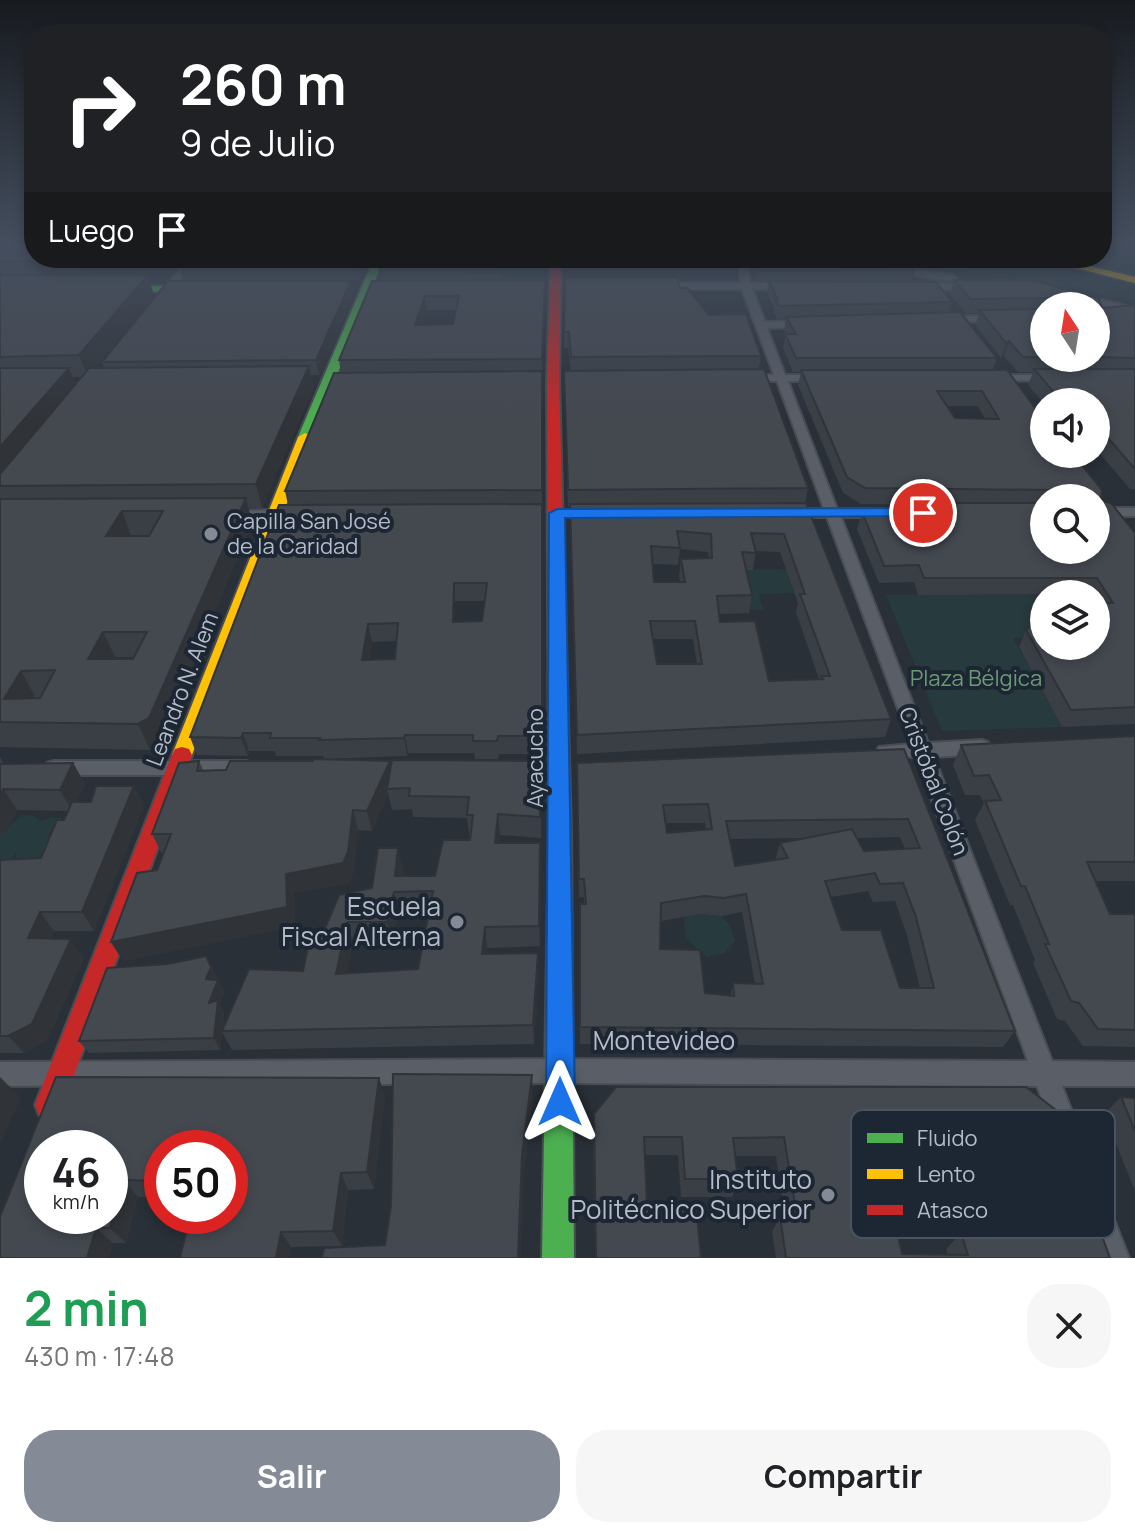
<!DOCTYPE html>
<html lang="es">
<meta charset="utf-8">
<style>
body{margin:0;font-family:Manrope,sans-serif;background:#f6f6f6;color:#202124;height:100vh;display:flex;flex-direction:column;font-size:30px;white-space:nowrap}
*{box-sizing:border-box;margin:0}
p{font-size:26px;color:#757577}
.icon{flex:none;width:44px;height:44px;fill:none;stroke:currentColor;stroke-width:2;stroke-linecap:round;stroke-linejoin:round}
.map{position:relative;height:1258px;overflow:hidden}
.side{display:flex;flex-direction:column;background:#fff;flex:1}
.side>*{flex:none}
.banner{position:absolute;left:24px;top:24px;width:1088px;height:244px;border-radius:32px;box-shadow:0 4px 12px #0003;background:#202124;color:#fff;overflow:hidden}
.needle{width:52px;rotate:348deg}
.tools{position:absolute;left:1030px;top:292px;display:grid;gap:16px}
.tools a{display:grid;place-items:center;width:80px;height:80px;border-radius:50%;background:#fff;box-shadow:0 4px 12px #0003;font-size:40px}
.speed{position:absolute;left:24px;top:1130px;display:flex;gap:16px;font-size:40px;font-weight:700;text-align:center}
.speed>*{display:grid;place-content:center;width:104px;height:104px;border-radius:50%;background:#fff;box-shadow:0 4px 12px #0003;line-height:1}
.speed small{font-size:20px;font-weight:400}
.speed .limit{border:12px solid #d22;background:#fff;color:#111}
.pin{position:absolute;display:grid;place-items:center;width:68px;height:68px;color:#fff;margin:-34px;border:4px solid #fff;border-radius:50%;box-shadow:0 2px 8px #0007}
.me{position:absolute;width:88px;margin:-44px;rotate:0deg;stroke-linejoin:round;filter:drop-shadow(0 0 6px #0008)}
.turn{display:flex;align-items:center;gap:28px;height:168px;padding:0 24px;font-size:36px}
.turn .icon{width:104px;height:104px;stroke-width:2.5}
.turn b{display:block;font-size:56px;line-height:68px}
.then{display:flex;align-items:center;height:76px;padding:0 24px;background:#0003;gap:16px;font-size:30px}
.round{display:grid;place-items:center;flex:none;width:84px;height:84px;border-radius:32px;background:#f6f6f6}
.headline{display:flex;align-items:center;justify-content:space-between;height:136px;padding:0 24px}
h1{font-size:48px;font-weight:700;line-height:60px;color:#1e9e55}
.action{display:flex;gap:16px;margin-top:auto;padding:16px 24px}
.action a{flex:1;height:92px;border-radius:32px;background:#848b96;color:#fff;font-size:32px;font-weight:700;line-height:92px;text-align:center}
.action a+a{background:#f6f6f6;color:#202124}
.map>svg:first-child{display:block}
</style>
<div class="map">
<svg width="1135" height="1258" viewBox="0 0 1135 1258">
<rect width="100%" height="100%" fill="#2a3038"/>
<g fill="#273a3e">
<path d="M1102,244H1135V275L1068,258H1102Z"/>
<path d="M471,258H544L543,283L500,284V267L468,270Z"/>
<path d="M852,258H1010L1135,285V302L1004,276Z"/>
<path d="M786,569L794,593L759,594L763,610L748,609L739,570Z"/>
<path d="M886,595H1044V637L1013,638L1062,727L942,731Z"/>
<path d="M22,815L34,816L41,821L51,817L67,819L63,827L49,833L54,857L15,865L16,853L0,875V835Z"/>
<path d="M701,914L721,916L731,927L735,941L725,953L707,957L686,938L684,916Z"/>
</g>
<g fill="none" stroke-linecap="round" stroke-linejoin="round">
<defs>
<g id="street">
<path d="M188,258H197L165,300H159V296Z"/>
<path d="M738,258H746L750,283H787L792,286L787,289H752L765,322L806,321L811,324L806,327L767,328L785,375H821L827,378L821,381H788L837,509H882L889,513L882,517H841L928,743L982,740L988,742L991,747L988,752L982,754L934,757L1052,1061L1135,1062V1086H1062L1129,1258H1101L1037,1086L561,1083L0,1086V1062L561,1059L1028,1061L916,757H879L876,752L879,747L911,744L827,517H790L783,513L790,509H824L777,381H749L743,378L749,375H774L742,289H658L653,286L658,283H741Z"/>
<path d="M892,267L952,275L957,278L952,281L889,272V268Z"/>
<path d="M918,284H971L976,287L971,290L915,289V285Z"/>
<path d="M1078,294L1135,308V314L1075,299L1073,297Z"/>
<path d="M998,315L1002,316V320L946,323L941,320L946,317Z"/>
<path d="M993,375H1053L1059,378L1053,381L989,380L987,378Z"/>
<rect x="1096" y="508" width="39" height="8"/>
<path d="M282,510L287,511L289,514L287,517L230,519L223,515L230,511Z"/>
<path d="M54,761H246L253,763L255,768L253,773L246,775H54L47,773L45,768L47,763Z"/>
</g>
<g id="fast">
<path d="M374,258H384L312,437L310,440H300L298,437Z"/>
<path d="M120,286H195L200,289L195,292L116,291L115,289Z"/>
<path d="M560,823L568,825L571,832L574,1258H542L549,832L552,825Z"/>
</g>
<g id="slow">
<path d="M1037,258H1055L1135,277V283Z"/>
<path d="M305,433L312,437L192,755L189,761L182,763L175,761L172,755L298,437Z"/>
</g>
<g id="jam">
<path d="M551,258H561L559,379L571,832L568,839L560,841L552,839L549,832L547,379Z"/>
<path d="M182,747L189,749L192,755L63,1105L59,1115L49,1119L39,1115L35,1105L172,755L175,749Z"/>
</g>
</defs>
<use href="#street" stroke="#484c53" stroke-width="4"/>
<use href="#fast" stroke="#484c53" stroke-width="4"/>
<use href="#slow" stroke="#484c53" stroke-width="4"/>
<use href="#jam" stroke="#484c53" stroke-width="4"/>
<use href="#street" fill="#5a5e66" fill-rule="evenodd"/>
<use href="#fast" fill="#4caf50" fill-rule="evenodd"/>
<use href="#slow" fill="#ffc107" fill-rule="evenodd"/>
<use href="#jam" fill="#c62828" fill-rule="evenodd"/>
</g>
<g fill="#3a3f45" fill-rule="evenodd">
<path d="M0,244L34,258H90L95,273L92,275L154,295L95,368H104L102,362L351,281L353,295L319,375H311L313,388L262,508H248L252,522L160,744L150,750L0,747ZM73,377H81L75,384ZM115,657H134L133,659H114Z"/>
<path d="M160,258H365L366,266L360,280H183L178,261H160Z"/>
<path d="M500,258V280H380L379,269Z"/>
<path d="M752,258H831L915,269L913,280L816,281L952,302L949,312L997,358L993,370L1101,501L1135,533V724L1062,727L1019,647L1026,630L1096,646V594L918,595L914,582L879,583L857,529L862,512L949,506L950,505L861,504L843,493L798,385L801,372H793L783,348L786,334L784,330L786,318L777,319L774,312V308L767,293L768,282H758ZM947,406H977L985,418H955ZM1044,498H1096L1044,550Z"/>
<path d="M565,278L680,288L709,315L761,356L759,369L808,488L805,503L891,719L885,737L577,754L570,507H568L564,387L571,371L568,348H564ZM680,549L708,552L709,558L681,559L679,576L680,582H654L653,564L678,565ZM756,551L780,552L798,603L796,612L819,679L769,681L720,622L719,614L749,613L752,595L746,570H753ZM653,639H693L697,664H657Z"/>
<path d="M954,280H1031L1099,298L1102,308L1135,305V489H1130L1096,449V402H1044V404L1028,385L1033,372H1018L1004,356L1001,358L975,325L979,313H965L950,294ZM1044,306H1096V358H1044Z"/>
<path d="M372,281L545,294L542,374V754H499L498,759H475L474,753H408L407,756L324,759L323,756H276L275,751H249L248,756L197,755L190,737L288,505L285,491L341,373L339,360ZM427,310H456L453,324L422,325ZM455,601H485L482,621L455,622ZM397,641L395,659L369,660L372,642Z"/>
<path d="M1135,736V881H1096L1110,914H1135V1047L1083,1046L1065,1021L1057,1019L1033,963L1035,960L1013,905H1010L975,820L984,803L980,795H965L953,765L961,745Z"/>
<path d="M904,749L1015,1031L1003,1047L580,1044V904H584V897H579L577,782ZM666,823H705L706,830L667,833ZM900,837L905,849L864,851L857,838ZM803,838L780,843L775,860L735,866L730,839ZM868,891L873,902L895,901L907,935L920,988H900L842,930L831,897ZM742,912L755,984L733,983L730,996L705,993L660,949L661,921L701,914L721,916Z"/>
<path d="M0,757L4,764L73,763L85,784L76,802H91L134,786L144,805L94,931H54L50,939L84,958L47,1041L24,1053H0V888L41,858L64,820L68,811L17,810L9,827L0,835Z"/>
<path d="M199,761L203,770L391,764L541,782V838L500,835L499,843L541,864L540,946L487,948V954L539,973L534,1044L232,1050L222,1032L220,1050L89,1053L79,1041L168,964L206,956L224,992L220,1004L224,1013L223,1029L303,971L324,931L372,888L403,868L402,876H435L470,840L467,818L413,817L412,809L392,810L388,794L372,831L358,830L354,871L349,883L294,893L295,926L123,961L111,942L157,870L163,854H162L152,834ZM398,912H429L418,969L347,973L353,942H392Z"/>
<path d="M56,1077L379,1078L385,1097L374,1189L348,1190L342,1246L291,1247L289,1258H180L190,1216H230V1148H162V1197H138L126,1243H113L109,1258H0V1217ZM42,1148H110V1216H42Z"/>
<path d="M1026,1087L1110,1258H776L772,1232L780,1216H785L776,1156H735L738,1179L732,1197H681L678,1155H645L647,1204L701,1258H595L593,1133L594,1114ZM985,1156H997L1016,1217H993L978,1233H961L946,1249L948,1255L902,1254L880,1157H908L919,1199H977L993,1182Z"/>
<path d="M1121,1097L1135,1098V1191L1104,1114Z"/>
</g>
<g fill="#303338">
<path d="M63,258H90L95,273L86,281L79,261Z"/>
<path d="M358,258H365L366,266L360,280L357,261Z"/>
<path d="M148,275L154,295L88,377L79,355Z"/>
<path d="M351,281L353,295L319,375L316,360Z"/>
<path d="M425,296L427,310L417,339L415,325Z"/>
<path d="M1009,341L1004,356L1001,358L1006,343Z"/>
<path d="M309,366L313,388L262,508L256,484Z"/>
<path d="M69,368L78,390L0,484V447Z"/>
<path d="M246,498L252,522L160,744L150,750L138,724Z"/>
<path d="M122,511L131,536H106Z"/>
<path d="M454,583L455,601V640L453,622Z"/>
<path d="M368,624L372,642L366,678L362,660Z"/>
<path d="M103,632L115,657L101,685L88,659Z"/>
<path d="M21,671L35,696L21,722L4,699Z"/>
<path d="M243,733L249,751L248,756L241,738Z"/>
<path d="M405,735L408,753L407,756L404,738Z"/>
<path d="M390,761L394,781L387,789L388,794L372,831L367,811Z"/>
<path d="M73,763L85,784L72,811L60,790Z"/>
<path d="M134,786L144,805L94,931L82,912Z"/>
<path d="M3,789L17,810L9,827L0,835V796Z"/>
<path d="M353,810L358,830L354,871L349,883L294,893L295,926L123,961L111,942Z"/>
<path d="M498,814L500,835L497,864L495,843Z"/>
<path d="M540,843L541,864L540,946L539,926Z"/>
<path d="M398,848L403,868L400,892L395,876Z"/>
<path d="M394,892L398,912L392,942L387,922Z"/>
<path d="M40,912L54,931L42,957L28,938Z"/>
<path d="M347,922L353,942L343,994L336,974Z"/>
<path d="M485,927L487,948L485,974L482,954Z"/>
<path d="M71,939L84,958L47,1041L24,1053L8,1036Z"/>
<path d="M538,953L539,973L534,1044L533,1025Z"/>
<path d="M206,956L213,969L217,979H206Z"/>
<path d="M218,980L224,992L220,1004L224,1013L220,1050L214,1038L209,1003Z"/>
<path d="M532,1075L533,1098L524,1176L521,1258H518L522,1155Z"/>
<path d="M0,1077L21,1098L0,1144Z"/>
<path d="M379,1078L385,1097L374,1189L367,1172Z"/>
<path d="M341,1173L348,1190L342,1246L333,1231Z"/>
<path d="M123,1180L138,1197L126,1243L110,1228Z"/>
<path d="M96,1228L113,1243L109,1258H87Z"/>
<path d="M281,1232L291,1247L289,1258H276Z"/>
</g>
<g fill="#444950" stroke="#303338" stroke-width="2" fill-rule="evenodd">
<path d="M0,244H34V258H83L79,261H0Z"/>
<path d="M180,258H358L357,261H178Z"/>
<path d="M383,258H500V269H379Z"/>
<path d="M756,258H831L915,269L759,271Z"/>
<path d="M0,275H148L79,355L0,357Z"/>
<path d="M565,278H677L680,288H687L709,315L746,314L761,356L571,357L569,332H564Z"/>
<path d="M545,280L542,359L339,360L372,281ZM425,296H459L453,324L415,325Z"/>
<path d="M954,280H1031L1099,298L1102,308L1135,305V358L1096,357V306H1050L1051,298L970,299Z"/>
<path d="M168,281H351L316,360L102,362Z"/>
<path d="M769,281L936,282L952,302L779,306L775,300H778Z"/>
<path d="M1044,309V357H1023L1009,341L1006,343L979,310Z"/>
<path d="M960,312L997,358H796L785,334H796L786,317Z"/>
<path d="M309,366L256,484L0,486V474L89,368Z"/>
<path d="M0,368H69L0,447Z"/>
<path d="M764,369L808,488L568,490L564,371Z"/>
<path d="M1034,369H1135V469L1096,424V402H1062Z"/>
<path d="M801,370H1007L1044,420V454H1073L1102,490L1101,501L1111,503L1135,533V707L1071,710L1026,630L1031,625H1044V646H1096V603H1113L1097,578H924L919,565L884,566L862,512L950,506V503H1044V550H1096V498H1054L1053,490L865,488L847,477ZM937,391H982L999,419L955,418Z"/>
<path d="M542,371V490L285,491L334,373Z"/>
<path d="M246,498L149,718L138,724L0,722V499ZM122,511H163L149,536H106ZM103,632H147L133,659H88ZM55,670L40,698L4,699L21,671Z"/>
<path d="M806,503L891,719L577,735L570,504ZM677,531L711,534L712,558L681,559L685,582H654L651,546L680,548ZM751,533L784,534L805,594H800L830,676H821L823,679L769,681L755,621L720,622L717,596L752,595L742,552L756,553ZM650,621H695L702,664H657Z"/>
<path d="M542,504V736H498L497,741H473V735H405L404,738L319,740L320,738H270L271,733H243L241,738L190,737L279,505ZM454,583H487L482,621L453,622ZM398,623L395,659L362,660L368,624Z"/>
<path d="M1135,736V862H1087L1110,914H1135V1030L1098,1029L1079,1003L1071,1001L1045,944H1049L1025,886H1021L985,801L1001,800L989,775L974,776L961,745Z"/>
<path d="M904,749L1015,1031L580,1027V904H586L584,879H579L577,763ZM708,804L712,829L667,833L663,805ZM908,819L920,848L864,851L852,829L780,843L788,858L735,866L726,821ZM875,873L880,884L903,883L916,917L934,988H900L881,930H842L825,881ZM746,894L763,984L733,983L734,996L705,993L700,950L660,949L661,903L704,896L724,898Z"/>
<path d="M313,759L390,761L367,811L353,810L348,852L343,863L286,874L287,907L111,942L137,873L157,870L171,834H152L179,763L199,761L197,771L226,770L230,761H313Z"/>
<path d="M392,760L540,761V817L498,814L495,843H540L539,926L485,927L482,954L538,953L533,1025L222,1031L249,969L303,971L311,933L324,931L339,895L372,888L378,848H398L395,876H435L443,840H470L473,815H467L469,797L409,796L410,788L387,789ZM433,891L418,969L336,974L347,922H387L394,892Z"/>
<path d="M73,763L60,790L3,789L0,796V764Z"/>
<path d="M96,786H134L82,912H40L28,938L71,939L32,1024L8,1036H0V860L41,858L57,820H64L72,802H91Z"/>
<path d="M206,956L211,967L206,979L218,980L209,1003L218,1000L214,1038L79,1041L107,968L168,964Z"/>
<path d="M393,1074L532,1075L522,1155L518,1258H322L324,1248L385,1245L391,1206Z"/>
<path d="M56,1077L379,1078L367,1172L341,1173L333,1231L281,1232L276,1258H180L190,1216H230V1148H162V1181L123,1180L110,1228H96L87,1258H0V1217ZM42,1148H110V1216H42Z"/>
<path d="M616,1087H1026L1056,1110L1110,1258H786L780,1216L797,1215L784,1137L733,1138L738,1179H685L682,1137H644L647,1204H696L701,1258H596L594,1114ZM979,1138H1012L1039,1217H993L998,1232L961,1233L968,1255L902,1254L876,1139H921L933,1182H993Z"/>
<path d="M1121,1097L1135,1098V1131Z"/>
</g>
<linearGradient id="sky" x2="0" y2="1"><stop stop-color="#171a1f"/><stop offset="0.58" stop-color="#444e5e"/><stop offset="1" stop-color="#444e5e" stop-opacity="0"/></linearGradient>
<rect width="1135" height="420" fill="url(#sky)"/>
<path fill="#1a73e8" stroke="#114b97" stroke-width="2" d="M923,508L931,513L929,516L565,518L575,1102L570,1112L560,1117L550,1112L546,1102L549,513L557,509Z"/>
<g fill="#848b96" stroke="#1d2633" stroke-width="3">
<circle cx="211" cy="534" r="8"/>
<circle cx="457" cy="922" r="8"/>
<circle cx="828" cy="1195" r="8"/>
</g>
<g text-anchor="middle" stroke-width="8" stroke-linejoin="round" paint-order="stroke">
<g font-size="22" fill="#b4bcc9" stroke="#1d2633" text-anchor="start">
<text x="227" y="529">Capilla San José<tspan x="227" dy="25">de la Caridad</tspan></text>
</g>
<g font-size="22" fill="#6b9a76" stroke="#1d2633">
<text x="976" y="686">Plaza Bélgica</text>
</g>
<g font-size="22" fill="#b4bcc9" stroke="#1d2633">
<text transform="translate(182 689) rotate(-69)" y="8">Leandro N. Alem</text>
<text transform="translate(535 758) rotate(-90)" y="8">Ayacucho</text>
<text transform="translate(934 781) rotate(69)" y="8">Cristóbal Colón</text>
</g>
<g font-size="26" fill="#b4bcc9" stroke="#1d2633" text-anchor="end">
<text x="441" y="916">Escuela<tspan x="441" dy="30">Fiscal Alterna</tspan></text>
<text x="812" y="1189">Instituto<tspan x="812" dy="30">Politécnico Superior</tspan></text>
</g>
<g font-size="26" fill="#b4bcc9" stroke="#1d2633">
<text x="664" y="1050">Montevideo</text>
</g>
</g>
<rect x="851" y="1110" width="264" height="128" rx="12" fill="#1d2633" stroke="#4a5360" stroke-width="2"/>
<rect x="867" y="1133" width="36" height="10" fill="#4caf50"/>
<rect x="867" y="1169" width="36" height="10" fill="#ffc107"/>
<rect x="867" y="1205" width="36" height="10" fill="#c62828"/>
<g font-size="22" fill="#b4bcc9">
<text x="917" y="1146">Fluido</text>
<text x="917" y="1182">Lento</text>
<text x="917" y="1218">Atasco</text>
</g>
</svg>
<div class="tools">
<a><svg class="needle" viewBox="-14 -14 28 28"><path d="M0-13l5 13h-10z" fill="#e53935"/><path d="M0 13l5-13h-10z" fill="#757577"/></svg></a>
<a><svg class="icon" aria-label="sound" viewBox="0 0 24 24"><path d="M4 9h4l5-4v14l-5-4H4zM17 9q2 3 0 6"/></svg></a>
<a><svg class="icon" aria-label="search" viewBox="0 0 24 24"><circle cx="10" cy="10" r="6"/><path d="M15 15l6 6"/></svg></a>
<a><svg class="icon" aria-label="layers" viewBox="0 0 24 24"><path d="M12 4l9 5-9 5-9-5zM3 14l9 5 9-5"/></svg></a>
</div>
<div class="speed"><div>46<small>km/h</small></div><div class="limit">50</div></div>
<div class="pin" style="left:923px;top:513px;background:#d93025"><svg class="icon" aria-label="arrive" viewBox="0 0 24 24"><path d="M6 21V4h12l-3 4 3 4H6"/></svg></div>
<svg class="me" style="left:560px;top:1102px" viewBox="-20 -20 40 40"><path d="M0-17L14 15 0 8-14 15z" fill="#1a73e8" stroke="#fff" stroke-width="4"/></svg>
<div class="banner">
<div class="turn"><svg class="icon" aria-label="right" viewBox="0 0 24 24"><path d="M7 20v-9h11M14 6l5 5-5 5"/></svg><div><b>260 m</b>9 de Julio</div></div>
<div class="then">Luego<svg class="icon" aria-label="arrive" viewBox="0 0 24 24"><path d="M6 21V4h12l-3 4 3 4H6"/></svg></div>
</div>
</div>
<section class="side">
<div class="headline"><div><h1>2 min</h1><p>430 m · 17:48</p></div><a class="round"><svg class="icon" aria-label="close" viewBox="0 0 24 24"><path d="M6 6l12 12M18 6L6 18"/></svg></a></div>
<div class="action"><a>Salir</a><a>Compartir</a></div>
</section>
